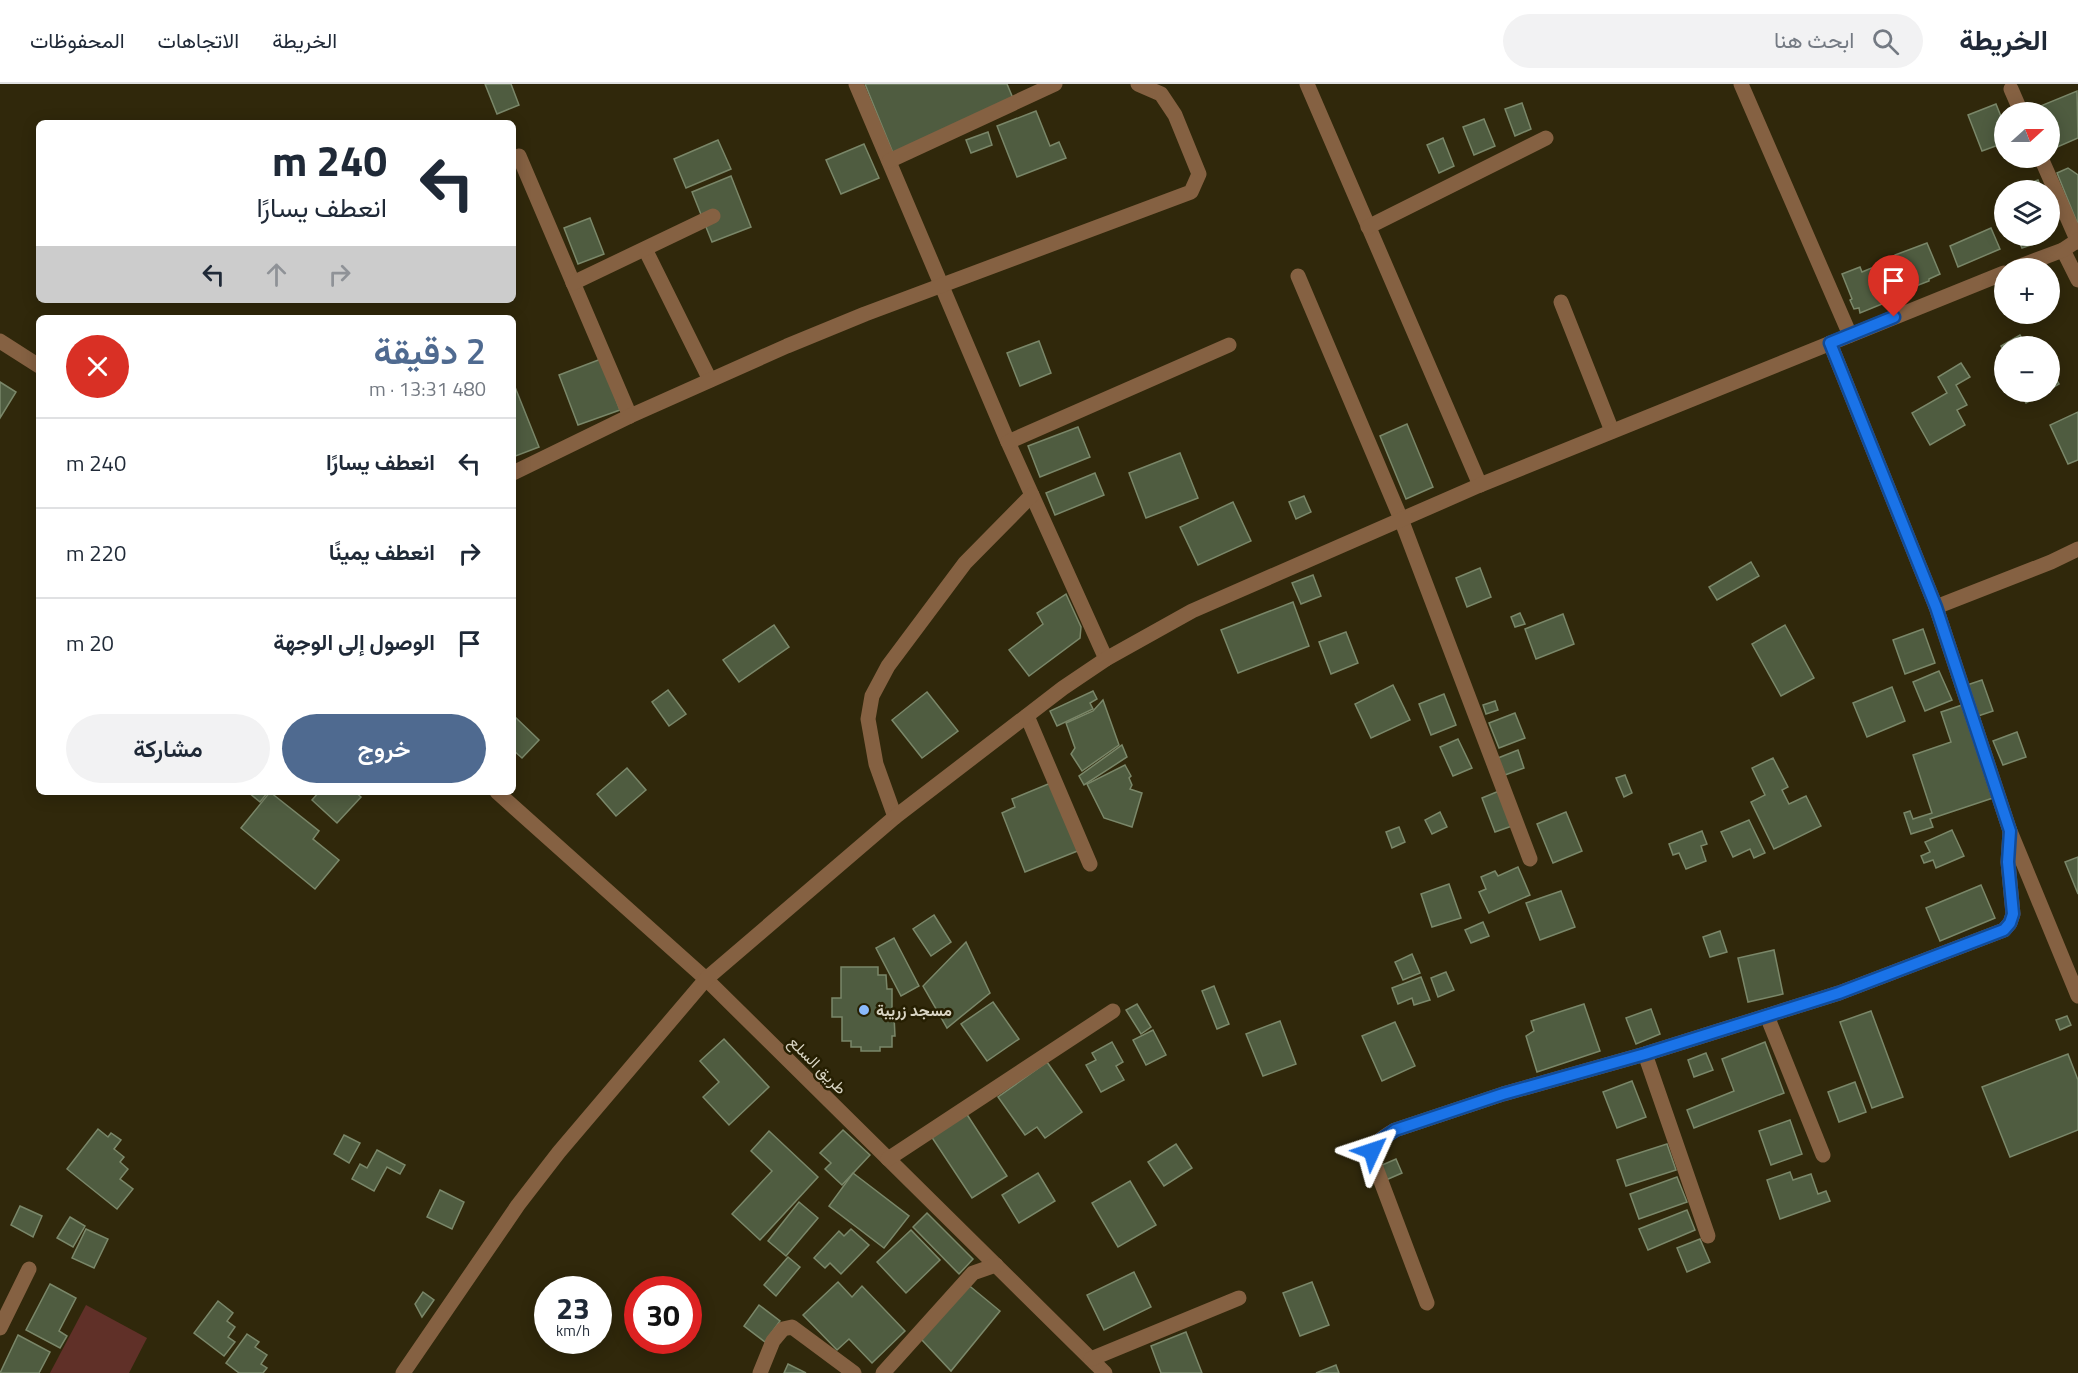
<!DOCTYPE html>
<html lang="ar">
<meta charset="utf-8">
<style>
body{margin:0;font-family:"Titillium Web",Vazirmatn,sans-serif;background:#f2f2f3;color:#1f2937;direction:rtl;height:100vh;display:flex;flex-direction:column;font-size:22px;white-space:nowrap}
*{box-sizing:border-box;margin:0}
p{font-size:20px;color:#747a83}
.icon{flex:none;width:33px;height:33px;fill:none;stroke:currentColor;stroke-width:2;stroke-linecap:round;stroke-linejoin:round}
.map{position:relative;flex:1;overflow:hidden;direction:ltr}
.sheet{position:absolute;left:36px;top:231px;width:480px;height:480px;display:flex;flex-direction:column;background:#fff;border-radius:9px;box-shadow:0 3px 15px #0003;direction:rtl}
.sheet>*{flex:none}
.top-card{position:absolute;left:36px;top:36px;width:480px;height:183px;border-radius:9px;box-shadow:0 3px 15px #0003;direction:rtl;background:#fff;color:#1f2937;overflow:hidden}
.needle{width:39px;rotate:69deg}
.controls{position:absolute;left:1994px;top:18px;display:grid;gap:12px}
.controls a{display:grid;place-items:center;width:66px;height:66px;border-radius:50%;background:#fff;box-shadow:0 3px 15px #0003;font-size:30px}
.speed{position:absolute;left:534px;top:1192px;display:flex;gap:12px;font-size:30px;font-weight:700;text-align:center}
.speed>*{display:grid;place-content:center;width:78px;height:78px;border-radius:50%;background:#fff;box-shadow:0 3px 15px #0003;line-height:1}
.speed small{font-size:15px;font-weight:400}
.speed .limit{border:9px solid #d22;background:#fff;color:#111}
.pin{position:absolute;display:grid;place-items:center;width:51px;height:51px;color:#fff;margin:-62px -26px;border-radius:50% 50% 50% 0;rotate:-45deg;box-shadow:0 0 6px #0007}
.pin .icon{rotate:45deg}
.me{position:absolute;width:66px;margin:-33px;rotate:48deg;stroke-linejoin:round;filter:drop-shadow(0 0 4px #0008)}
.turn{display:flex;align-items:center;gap:21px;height:126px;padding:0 30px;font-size:27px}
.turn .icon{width:78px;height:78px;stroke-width:2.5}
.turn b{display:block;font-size:42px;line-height:51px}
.lanes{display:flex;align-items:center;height:57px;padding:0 30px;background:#0003;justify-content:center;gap:30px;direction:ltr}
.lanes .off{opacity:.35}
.round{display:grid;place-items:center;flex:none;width:63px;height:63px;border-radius:32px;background:#f2f2f3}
.overview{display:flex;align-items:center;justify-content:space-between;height:102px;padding:0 30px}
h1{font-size:36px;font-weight:600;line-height:45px;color:#4f6a90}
.action{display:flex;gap:12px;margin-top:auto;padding:12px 30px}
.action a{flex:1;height:69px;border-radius:36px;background:#4f6a90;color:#fff;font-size:24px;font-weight:600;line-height:69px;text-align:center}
.action a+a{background:#f2f2f3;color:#1f2937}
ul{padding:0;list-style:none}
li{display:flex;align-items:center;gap:18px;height:90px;padding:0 30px;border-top:2px solid #e0e1e3}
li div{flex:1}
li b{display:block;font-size:22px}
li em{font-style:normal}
header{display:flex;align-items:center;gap:36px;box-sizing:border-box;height:84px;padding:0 30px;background:#fff;border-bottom:2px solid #e0e1e3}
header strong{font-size:28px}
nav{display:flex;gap:33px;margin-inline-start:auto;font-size:21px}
.search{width:420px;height:54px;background:#f2f2f3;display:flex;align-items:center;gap:15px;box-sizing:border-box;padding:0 21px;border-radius:33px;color:#747a83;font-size:22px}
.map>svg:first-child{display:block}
</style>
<header>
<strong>الخريطة</strong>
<div class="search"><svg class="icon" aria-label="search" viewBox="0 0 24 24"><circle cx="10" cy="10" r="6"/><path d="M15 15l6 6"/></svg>ابحث هنا</div>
<nav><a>الخريطة</a><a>الاتجاهات</a><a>المحفوظات</a></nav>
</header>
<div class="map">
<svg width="2078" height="1289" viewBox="0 0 2078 1289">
<rect width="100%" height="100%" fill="#30280b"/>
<path fill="#603028" d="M86,1221L147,1254L129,1289H50Z"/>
<g fill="#4f5c40" stroke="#7a8769" stroke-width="1.5">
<path d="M485,0H511L519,21L497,30Z"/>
<path d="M865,0H1007L1015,19L893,69Z"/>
<path d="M2077,7L2078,54L2055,64L2049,49V28H2041L2038,23Z"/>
<path d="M1522,19L1531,45L1515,52L1505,25Z"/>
<path d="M1996,20L2004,40V59L1982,67L1968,31Z"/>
<path d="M1036,27L1050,62L1059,58L1066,74L1017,93L997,42Z"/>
<path d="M1484,35L1495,62L1474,71L1463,43Z"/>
<path d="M988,48L992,61L971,69L966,56Z"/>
<path d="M1443,54L1454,82L1439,89L1427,61Z"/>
<path d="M718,56L731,85L686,104L674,75Z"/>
<path d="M864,60L879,94L841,110L826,76Z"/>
<path d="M2068,84L2078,91V141L2057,89Z"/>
<path d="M731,92L751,143L712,158L692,108Z"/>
<path d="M2038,96L2042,106H2011Z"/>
<path d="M2052,122L2055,132L2049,135V123Z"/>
<path d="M590,134L604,170L578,180L564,144Z"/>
<path d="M1991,144L2000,165L1958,183L1950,162Z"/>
<path d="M2017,152H2041L2043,157L2022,164Z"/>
<path d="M1927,159L1940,190L1929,195V197L1908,205L1909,209L1860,229L1859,224L1854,225L1850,216L1852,215L1842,190L1860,183L1862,188L1874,183L1875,186L1886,181L1885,179L1896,178L1895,171Z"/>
<path d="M2020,251L2024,258L2032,253L2037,262H2004V267L2001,262Z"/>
<path d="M1039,257L1051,289L1020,302L1007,269Z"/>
<path d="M601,275L620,326L578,341L559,291Z"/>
<path d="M1961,279L1970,293L1956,301L1967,321L1957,326L1965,341L1930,361L1912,329L1947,309L1938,293Z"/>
<path d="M2049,283L2059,300L2049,306Z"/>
<path d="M0,298L16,308L0,334Z"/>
<path d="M513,298L539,363L513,373Z"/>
<path d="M2020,308H2046L2026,319Z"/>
<path d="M2078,328V376L2068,380L2050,341Z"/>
<path d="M1407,340L1433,403L1406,415L1380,352Z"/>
<path d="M1078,343L1090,373L1040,393L1028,362Z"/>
<path d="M1180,369L1198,414L1146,434L1129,389Z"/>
<path d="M1095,389L1104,411L1055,431L1046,409Z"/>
<path d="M1304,412L1311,428L1296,435L1289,418Z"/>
<path d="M1233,418L1251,457L1198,481L1180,443Z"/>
<path d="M1751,478L1759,492L1717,516L1709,503Z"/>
<path d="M1480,484L1491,513L1467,523L1456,494Z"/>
<path d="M1313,491L1321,512L1301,520L1292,499Z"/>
<path d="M1066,510L1081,543L1080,554L1029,592L1009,566L1043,540L1037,529Z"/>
<path d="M1293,518L1309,562L1238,589L1221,546Z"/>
<path d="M1520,529L1525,540L1515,543L1511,533Z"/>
<path d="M1563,530L1574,560L1536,575L1525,545Z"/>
<path d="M774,541L789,563L739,598L723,576Z"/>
<path d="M1785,541L1814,594L1781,612L1752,560Z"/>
<path d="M1923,545L1935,579L1905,590L1893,556Z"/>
<path d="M1346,548L1358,579L1331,590L1319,558Z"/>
<path d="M1939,587L1952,616L1925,627L1913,598Z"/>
<path d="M1982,596L1993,627L1978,632L1967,601Z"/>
<path d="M1393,601L1410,636L1371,654L1355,620Z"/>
<path d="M1892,603L1905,637L1867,653L1853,619Z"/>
<path d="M668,606L686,630L669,642L652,618Z"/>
<path d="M1093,607L1097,615L1090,619L1093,625L1057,642L1050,627Z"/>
<path d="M927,608L958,647L922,674L892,636Z"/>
<path d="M1444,610L1456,641L1431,651L1419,620Z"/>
<path d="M1103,616L1119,661L1082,687L1071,670L1075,664L1066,639L1093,627Z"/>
<path d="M1495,617L1498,626L1486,630L1483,621Z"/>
<path d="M1965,620L1996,713L1930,735L1933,743L1911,750L1904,729L1910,727L1913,735L1932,729L1913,671L1951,658L1941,628Z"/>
<path d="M1515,629L1525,654L1499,664L1489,639Z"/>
<path d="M513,631L539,656L522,674L513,666Z"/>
<path d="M2017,648L2026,673L2003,681L1993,657Z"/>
<path d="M1458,655L1472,684L1453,692L1440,663Z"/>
<path d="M1122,661L1127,673L1084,701L1079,692Z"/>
<path d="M1518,666L1524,684L1505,691L1498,674Z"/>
<path d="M1773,674L1788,703L1782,706L1789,720L1806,712L1821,742L1774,765L1751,718L1765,711L1752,684Z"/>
<path d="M1125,681L1131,692L1129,694L1132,701L1130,705L1142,709L1132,743L1104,734L1087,700Z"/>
<path d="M627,684L646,706L616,732L597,710Z"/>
<path d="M1625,691L1632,709L1624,713L1616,694Z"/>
<path d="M1053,698L1080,766L1025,788L1002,729L1015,723L1012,715Z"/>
<path d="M1499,707L1512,742L1495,748L1482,714Z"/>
<path d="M248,708H268L260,718Z"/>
<path d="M270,708L319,747L313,755L339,776L315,805L241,744Z"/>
<path d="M319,708H355L361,713L337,739L312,716Z"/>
<path d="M1440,728L1447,743L1432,750L1425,736Z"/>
<path d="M1566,728L1582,767L1553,779L1537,740Z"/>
<path d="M1749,736L1765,769L1754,774L1750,765L1733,773L1721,748Z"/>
<path d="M1399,743L1405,758L1392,764L1386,748Z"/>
<path d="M1952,746L1964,772L1936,784L1933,776L1924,779L1921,772L1930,768L1925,758Z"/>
<path d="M1702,747L1707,760L1701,762L1706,777L1686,785L1679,769L1673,771L1669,760Z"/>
<path d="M2078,773V810L2065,778Z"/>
<path d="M1518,783L1530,811L1489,829L1479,808L1486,805L1481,793L1495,787L1498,792Z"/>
<path d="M1449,800L1461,834L1432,843L1421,810Z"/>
<path d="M1981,801L1995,834L1940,857L1926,824Z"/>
<path d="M1561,807L1575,843L1540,856L1526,819Z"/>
<path d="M934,831L951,858L931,872L913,845Z"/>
<path d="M1483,838L1489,852L1471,859L1465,846Z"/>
<path d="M1720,847L1727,868L1710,873L1703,853Z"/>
<path d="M894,854L919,902L901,912L876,864Z"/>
<path d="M966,858L990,909L947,944L923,902Z"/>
<path d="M1774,866L1783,910L1748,918L1738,874Z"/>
<path d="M1412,870L1420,889L1403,896L1395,878Z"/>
<path d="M841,883H878V891H886L887,905H892V932H894L895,952H892V963H880V967H861V963H851V957H842V933H832V914H841Z"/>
<path d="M1446,888L1454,906L1438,913L1431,894Z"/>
<path d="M1421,893L1430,916L1414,921L1412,914L1398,920L1392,904Z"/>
<path d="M1214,902L1229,940L1217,945L1202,907Z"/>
<path d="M993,918L1019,955L987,977L961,940Z"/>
<path d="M1137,920L1151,943L1141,950L1126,926Z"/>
<path d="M1584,920L1600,967L1537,988L1526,952L1534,947L1531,937Z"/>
<path d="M1651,925L1660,950L1636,960L1626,934Z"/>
<path d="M1871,927L1903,1013L1872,1024L1840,938Z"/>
<path d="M2067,932L2071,941L2060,946L2056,936Z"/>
<path d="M1280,937L1296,980L1263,992L1246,950Z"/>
<path d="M1395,938L1415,982L1382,997L1362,952Z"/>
<path d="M1153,946L1166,971L1146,981L1133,956Z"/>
<path d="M724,955L769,1003L729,1041L703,1013L719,998L700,977Z"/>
<path d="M1112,958L1123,978L1116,982L1124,996L1101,1008L1086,981L1096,976L1092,969Z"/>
<path d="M1765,958L1784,1009L1694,1044L1687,1026L1734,1007L1722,975Z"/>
<path d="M1706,969L1713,986L1694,993L1688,976Z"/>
<path d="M2068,970L2078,996V1046L2010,1073L1982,1003Z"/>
<path d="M1047,978L1082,1028L1045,1054L1037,1043L1025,1051L998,1013Z"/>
<path d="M1632,997L1646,1033L1617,1044L1603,1008Z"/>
<path d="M1855,998L1866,1028L1839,1038L1828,1008Z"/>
<path d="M966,1029L1007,1092L972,1114L931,1052Z"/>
<path d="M1790,1036L1802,1070L1771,1081L1759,1047Z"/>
<path d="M98,1045L108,1053L111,1049L121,1056L114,1065L124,1073L120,1078L128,1085L120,1095L133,1105L117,1125L67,1085Z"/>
<path d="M843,1046L870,1071L842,1101L825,1085L831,1079L820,1069Z"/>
<path d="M769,1047L818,1093L760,1156L732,1130L772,1087L751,1067Z"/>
<path d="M344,1051L360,1059L349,1079L334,1070Z"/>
<path d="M1176,1060L1192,1084L1164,1102L1148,1078Z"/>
<path d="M1667,1060L1676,1086L1626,1102L1617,1076Z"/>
<path d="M377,1066L405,1081L400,1090L387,1083L374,1107L352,1095L360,1080L367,1084Z"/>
<path d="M1396,1075L1402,1089L1386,1096L1380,1082Z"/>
<path d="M1790,1088L1793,1096L1811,1090L1818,1110L1826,1107L1830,1117L1780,1135L1767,1096Z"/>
<path d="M853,1089L909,1132L884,1164L829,1122Z"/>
<path d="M1038,1089L1055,1117L1019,1139L1002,1111Z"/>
<path d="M1677,1093L1687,1118L1639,1135L1630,1110Z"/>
<path d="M1130,1097L1156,1141L1118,1163L1092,1119Z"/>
<path d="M440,1106L464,1118L452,1145L427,1133Z"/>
<path d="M799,1118L818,1134L786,1172L768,1157Z"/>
<path d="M20,1122L42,1132L33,1153L11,1141Z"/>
<path d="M1687,1126L1695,1146L1648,1166L1639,1145Z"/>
<path d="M927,1129L973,1175L959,1190L913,1143Z"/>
<path d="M70,1133L85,1142L73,1163L57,1154Z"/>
<path d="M86,1145L108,1155L94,1184L72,1174Z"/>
<path d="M851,1145L869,1161L841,1190L830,1179L825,1184L814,1174L839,1147L844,1152Z"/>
<path d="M911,1146L940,1176L906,1209L877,1178Z"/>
<path d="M1700,1155L1710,1178L1687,1188L1677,1164Z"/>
<path d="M788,1173L800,1183L776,1212L764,1201Z"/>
<path d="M1134,1188L1151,1223L1104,1246L1087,1211Z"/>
<path d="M838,1198L852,1213L862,1202L905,1247L872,1279L849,1255L837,1266L803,1231Z"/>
<path d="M1312,1198L1329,1241L1300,1252L1283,1209Z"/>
<path d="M966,1199L1000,1227L951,1287L921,1255Z"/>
<path d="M50,1200L76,1214L59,1247L67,1252L60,1264L26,1246Z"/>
<path d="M423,1208L434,1216L422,1233L415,1220Z"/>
<path d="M218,1217L233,1229L227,1237L235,1243L228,1253L235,1258L224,1272L194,1249Z"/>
<path d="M759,1221L780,1237L765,1258L744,1242Z"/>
<path d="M1186,1248L1202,1289H1161L1151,1262Z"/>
<path d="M247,1250L259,1258L255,1263L267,1271L261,1280L267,1284L263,1289H239L226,1279Z"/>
<path d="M18,1251L50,1268L39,1289H0Z"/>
<path d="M788,1280L806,1289H784Z"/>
<path d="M1336,1281L1339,1289H1316Z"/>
</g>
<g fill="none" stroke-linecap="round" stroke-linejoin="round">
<g stroke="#856142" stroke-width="15">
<path d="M856,0L1008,358L1106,575"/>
<path d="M1307,0L1480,401"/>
<path d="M1741,0L1850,251"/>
<path d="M2011,5L2021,28"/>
<path d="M519,72L630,332"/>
<path d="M2041,74L2078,158"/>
<path d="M889,77L1055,0"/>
<path d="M1368,143L1546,54"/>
<path d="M645,165L710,296"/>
<path d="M2063,166L2078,196"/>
<path d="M2015,184L2063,166L2078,156"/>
<path d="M1298,192L1401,435L1530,775"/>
<path d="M573,199L713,132"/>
<path d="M1561,218L1612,347"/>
<path d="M0,257L39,282"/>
<path d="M1830,259L1936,523L2010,747L2078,912"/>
<path d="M1008,358L1229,261"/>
<path d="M513,389L630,332L787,262L865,230L1191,108L1199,90L1175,31L1161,10L1138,0"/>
<path d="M1936,523L2051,478L2078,465"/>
<path d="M1027,632L1090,780"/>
<path d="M497,708L706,895L1105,1289"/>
<path d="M895,733L876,680L868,635L872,612L888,582L965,479L1032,411"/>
<path d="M1767,932L1823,1071"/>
<path d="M1645,970L1708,1152"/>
<path d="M888,1075L1113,927"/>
<path d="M1427,1219L1373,1076C1372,1059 1381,1054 1395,1046L1503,1010L1645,970L1839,909L2004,846L2010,839L2013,830L2008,778L2010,747"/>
<path d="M0,1244L29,1185"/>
<path d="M1091,1275L1239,1214"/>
<path d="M403,1289L518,1121L559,1068L706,895L895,733L1063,604L1106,575L1192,527L1480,401L2004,189"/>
<path d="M760,1289L773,1257L783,1245L792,1243L854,1289"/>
<path d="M883,1289L973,1189L996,1181"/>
</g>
</g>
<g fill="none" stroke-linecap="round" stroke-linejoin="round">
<defs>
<path id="route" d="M1372,1067L1375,1060L1395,1046L1503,1010L1645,970L1839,909L2004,846L2010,839L2013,830L2008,778L2010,747L1936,523L1830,259L1894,233"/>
</defs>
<use href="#route" stroke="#114b97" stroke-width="15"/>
<use href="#route" stroke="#1a73e8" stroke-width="10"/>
</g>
<circle fill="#8abafc" stroke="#261f02" stroke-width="2" cx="864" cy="926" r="6"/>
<g text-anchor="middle" stroke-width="5" stroke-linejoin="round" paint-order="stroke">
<g font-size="16" font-weight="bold" fill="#d8d4c3" stroke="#261f02" text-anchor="start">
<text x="876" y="932">مسجد زريبة</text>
</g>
<g font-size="16" fill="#d8d4c3" stroke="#261f02">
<text transform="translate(818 981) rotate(45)" y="6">طريق السلع</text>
</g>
</g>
</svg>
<div class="controls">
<a><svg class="needle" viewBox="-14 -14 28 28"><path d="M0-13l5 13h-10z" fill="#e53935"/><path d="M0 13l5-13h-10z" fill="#747a83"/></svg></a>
<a><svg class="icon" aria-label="layers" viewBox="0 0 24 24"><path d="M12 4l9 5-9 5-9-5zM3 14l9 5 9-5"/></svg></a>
<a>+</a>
<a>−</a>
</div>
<div class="speed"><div>23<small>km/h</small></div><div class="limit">30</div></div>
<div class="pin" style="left:1894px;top:233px;background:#d93025"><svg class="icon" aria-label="arrive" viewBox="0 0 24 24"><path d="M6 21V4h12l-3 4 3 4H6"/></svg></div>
<svg class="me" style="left:1372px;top:1067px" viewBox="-20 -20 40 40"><path d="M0-17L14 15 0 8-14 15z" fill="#1a73e8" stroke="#fff" stroke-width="4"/></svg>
<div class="top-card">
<div class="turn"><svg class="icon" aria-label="left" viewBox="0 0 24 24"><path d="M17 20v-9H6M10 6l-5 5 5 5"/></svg><div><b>240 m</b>انعطف يسارًا</div></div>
<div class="lanes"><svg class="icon" aria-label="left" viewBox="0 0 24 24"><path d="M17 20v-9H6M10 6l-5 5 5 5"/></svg><svg class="icon off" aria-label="ahead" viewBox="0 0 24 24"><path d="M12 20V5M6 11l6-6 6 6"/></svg><svg class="icon off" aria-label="right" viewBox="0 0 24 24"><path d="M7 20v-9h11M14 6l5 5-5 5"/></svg></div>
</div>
<section class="sheet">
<div class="overview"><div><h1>2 دقيقة</h1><p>480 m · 13:31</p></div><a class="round" style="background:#d93025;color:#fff"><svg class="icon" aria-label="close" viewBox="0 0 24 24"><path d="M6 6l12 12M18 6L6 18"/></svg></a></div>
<ul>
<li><svg class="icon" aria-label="left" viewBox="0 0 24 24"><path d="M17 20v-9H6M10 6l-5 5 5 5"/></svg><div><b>انعطف يسارًا</b></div><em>240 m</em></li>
<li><svg class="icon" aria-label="right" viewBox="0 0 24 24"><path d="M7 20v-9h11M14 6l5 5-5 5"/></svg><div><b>انعطف يمينًا</b></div><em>220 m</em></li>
<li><svg class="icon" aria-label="arrive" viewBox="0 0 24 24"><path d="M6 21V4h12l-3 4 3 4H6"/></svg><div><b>الوصول إلى الوجهة</b></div><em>20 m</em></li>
</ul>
<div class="action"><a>خروج</a><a>مشاركة</a></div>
</section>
</div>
